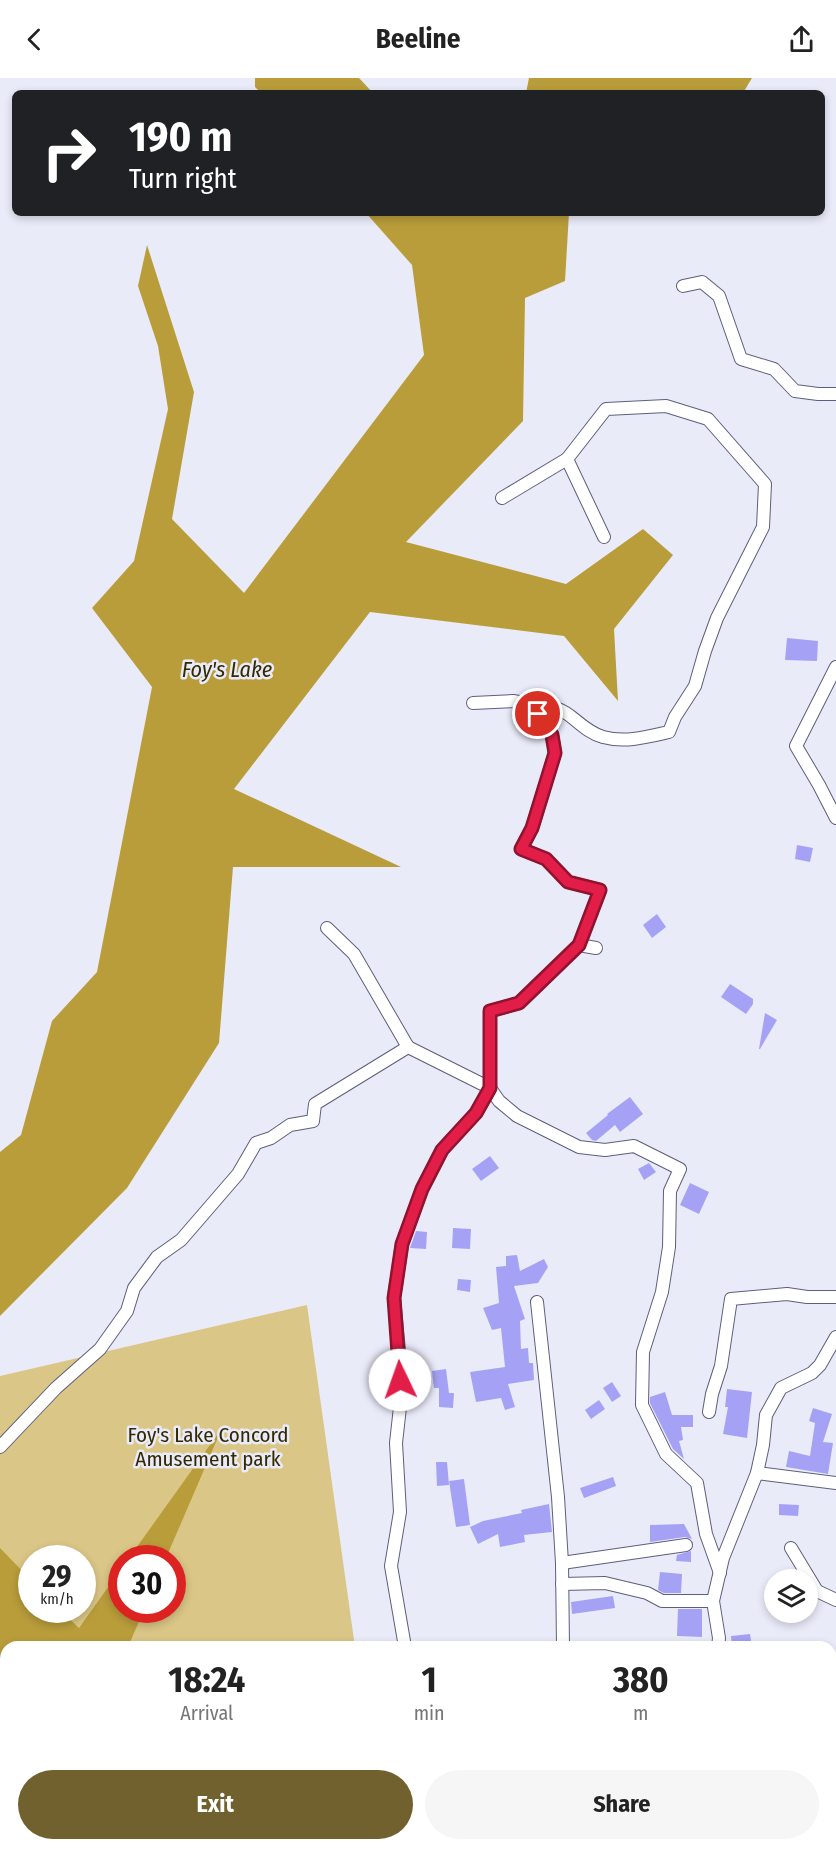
<!DOCTYPE html>
<style>
body{margin:0;font-family:"Fira Sans Condensed",sans-serif;background:#f6f6f6;color:#222;height:100vh;display:flex;flex-direction:column;font-size:22px;white-space:nowrap}
*{box-sizing:border-box;margin:0}
p{font-size:20px;color:#767676}
.icon{flex:none;width:33px;height:33px;fill:none;stroke:currentColor;stroke-width:2;stroke-linecap:round;stroke-linejoin:round}
.map{position:relative;flex:1;overflow:hidden}
.side{position:absolute;left:0px;top:1563px;width:837px;height:210px;display:flex;flex-direction:column;background:#fff;border-radius:18px 18px 0 0;box-shadow:0 3px 9px #0003}
.side>*{flex:none}
.banner{position:absolute;left:12px;top:12px;width:813px;height:126px;border-radius:9px;box-shadow:0 3px 9px #0003;background:#202124;color:#fff;overflow:hidden}
.buttons{position:absolute;left:764px;top:1491px;display:grid;gap:12px}
.buttons a{display:grid;place-items:center;width:54px;height:54px;border-radius:50%;background:#fff;box-shadow:0 3px 9px #0003;font-size:30px}
.speed{position:absolute;left:18px;top:1467px;display:flex;gap:12px;font-size:30px;font-weight:700;text-align:center}
.speed>*{display:grid;place-content:center;width:78px;height:78px;border-radius:50%;background:#fff;box-shadow:0 3px 9px #0003;line-height:1}
.speed small{font-size:15px;font-weight:400}
.speed .limit{border:9px solid #d22;background:#fff;color:#111}
.pin{position:absolute;display:grid;place-items:center;width:51px;height:51px;color:#fff;margin:-26px;border:3px solid #fff;border-radius:50%;box-shadow:0 2px 6px #0007}
.me{position:absolute;width:66px;margin:-33px;rotate:357deg;stroke-linejoin:round;filter:drop-shadow(0 0 4px #0008)}
.turn{display:flex;align-items:center;gap:21px;height:126px;padding:0 18px;font-size:27px}
.turn .icon{width:78px;height:78px;stroke-width:2.5}
.turn b{display:block;font-size:42px;line-height:51px}
.eta{display:flex;justify-content:space-evenly;align-items:center;height:102px;text-align:center}
.eta b{font-size:36px;font-weight:700;line-height:42px}
.cta{display:flex;gap:12px;margin-top:auto;padding:12px 18px}
.cta a{flex:1;height:69px;border-radius:36px;background:#70612e;color:#fff;font-size:24px;font-weight:700;line-height:69px;text-align:center}
.cta a+a{background:#f6f6f6;color:#222}
header{display:flex;justify-content:space-between;align-items:center;height:78px;padding:0 18px;background:#fff;font-size:27px;font-weight:700}
.map>svg:first-child{display:block}
</style>
<header><svg class="icon" aria-label="back" viewBox="0 0 24 24"><path d="M15 5l-7 7 7 7"/></svg>Beeline<svg class="icon" aria-label="share" viewBox="0 0 24 24"><path d="M12 15V3M7 8l5-5 5 5M5 13v7h14v-7"/></svg></header>
<div class="map">
<svg width="836" height="1773" viewBox="0 0 836 1773">
<rect width="100%" height="100%" fill="#eaebf9"/>
<path fill="#dac686" fill-rule="evenodd" d="M307,1227L355,1569H6V1767H402L403,1773H0V1298ZM32,1480H82V1532H32ZM122,1480H172V1532H122Z"/>
<g fill="#b99d3b">
<path d="M255,0H359L373,15H261L255,9Z"/>
<path d="M529,0H752L743,15H526Z"/>
<path d="M366,135H569L565,203L525,220L523,343L406,464L566,506L643,451L673,477L614,551L618,623L564,558L370,534L234,711L401,789H233L219,965L127,1110L0,1238V1074L21,1057L52,943L97,894L152,609L92,530L134,483L168,331L158,268L138,208L147,167L194,314L172,441L244,515L424,277L412,187Z"/>
<path d="M222,1350L166,1480H129Z"/>
<path d="M0,1470L31,1502L32,1532H60L79,1550L121,1491L122,1532H144L128,1569H6V1767H18L14,1773H0Z"/>
<path d="M176,1767H225L224,1773H175Z"/>
</g>
<g fill="#a5a2f6">
<path d="M787,560L818,563L817,583L785,582Z"/>
<path d="M797,767L813,770L810,784L795,781Z"/>
<path d="M657,836L666,849L652,860L643,847Z"/>
<path d="M730,906L753,921V926L746,936L721,919Z"/>
<path d="M765,935L777,942L760,971H759Z"/>
<path d="M630,1019L643,1036L620,1054L615,1047L596,1063L592,1062L586,1055L608,1037L607,1036Z"/>
<path d="M490,1078L499,1090L481,1103L472,1091Z"/>
<path d="M649,1085L656,1094L644,1102L638,1091Z"/>
<path d="M690,1105L709,1114L699,1136L680,1127Z"/>
<path d="M453,1150L471,1151L470,1171L452,1170Z"/>
<path d="M416,1153L427,1154L426,1171L410,1170Z"/>
<path d="M517,1177L520,1193L544,1181L548,1189L538,1205L514,1208L525,1241L520,1243L521,1271L528,1270L529,1285H533L534,1302L508,1306L515,1329L505,1332L501,1320L476,1324L470,1294L505,1289L501,1250L492,1252L483,1230L499,1225L496,1189L506,1188V1178Z"/>
<path d="M458,1201L471,1202L470,1214L457,1212Z"/>
<path d="M446,1291L449,1315H454L453,1330L439,1329V1310H434L432,1293Z"/>
<path d="M612,1304L621,1318L612,1324L603,1310Z"/>
<path d="M727,1311L752,1314L747,1360L723,1356L728,1329H725Z"/>
<path d="M665,1314L672,1337H693V1349H681L683,1362L679,1363L684,1381L673,1371L650,1325V1319Z"/>
<path d="M599,1322L605,1331L591,1341L585,1332Z"/>
<path d="M813,1330L832,1336L823,1364L833,1365L828,1396L786,1389L789,1373L810,1378L815,1345L809,1343Z"/>
<path d="M436,1384H447L449,1407L437,1408Z"/>
<path d="M613,1399L616,1408L584,1420L580,1410Z"/>
<path d="M464,1401L470,1447L456,1449L449,1403Z"/>
<path d="M549,1426L552,1454L524,1457L525,1464L500,1469L498,1456L478,1466L470,1449L483,1443L522,1435L521,1432Z"/>
<path d="M779,1426L799,1427L798,1438L779,1437Z"/>
<path d="M684,1446L692,1461L685,1459L650,1464V1447Z"/>
<path d="M691,1473V1484L676,1483L677,1477Z"/>
<path d="M660,1494L682,1496L681,1515H664L658,1512Z"/>
<path d="M613,1518L615,1530L572,1536L571,1524Z"/>
<path d="M678,1531H702V1559L677,1558Z"/>
<path d="M750,1556L752,1569H732L731,1558Z"/>
</g>
<g fill="none" stroke-linecap="round" stroke-linejoin="round">
<defs>
<g id="street">
<path d="M683,208L702,204L719,218L741,281L774,291L795,313L818,316H836"/>
<path d="M502,420L567,381"/>
<path d="M836,589L796,668L819,707L836,740"/>
<path d="M532,637C564,615 574,651 603,659C625,665 647,659 669,654L675,639L695,608L705,573L717,540L763,449L765,406L708,341L666,328L606,331L567,381L604,459"/>
<path d="M327,850L354,876L408,969"/>
<path d="M579,867L596,870"/>
<path d="M537,1224L558,1419L562,1485L563,1569"/>
<path d="M709,1334L712,1316L721,1288L731,1221L787,1216L807,1219H836"/>
<path d="M0,1369L56,1310L100,1271L127,1233L134,1210L157,1179L181,1162L238,1096L256,1065L271,1060L290,1047L313,1043L315,1026L408,969L490,1010V933L519,925L579,867L600,812L568,804L546,781L521,771L532,750L555,675L552,657L546,649L547,644L538,636L531,637L524,625L513,623L473,625"/>
<path d="M757,1395L836,1405"/>
<path d="M791,1470L817,1513L836,1522"/>
<path d="M562,1485L686,1467"/>
<path d="M562,1506L605,1505L647,1515L662,1523H713"/>
<path d="M405,1569L391,1488L400,1434L396,1365L401,1320L400,1283L394,1220L402,1166L422,1111L442,1072L476,1035L490,1010L499,1023L517,1038L579,1069L605,1072L634,1068L680,1091L670,1113L669,1169L662,1214L643,1274L642,1327L666,1376L697,1405L706,1456L720,1495"/>
<path d="M718,1569L719,1560L713,1523L723,1480L757,1395L763,1367L766,1337L781,1310L812,1295L820,1287L836,1259"/>
<path d="M831,1596L836,1598"/>
<path d="M447,1767L449,1773"/>
<path d="M599,1767L601,1773"/>
<path d="M704,1767L706,1773"/>
</g>
</defs>
<use href="#street" stroke="#5e5e7c" stroke-width="14"/>
<g stroke="#afafbd" stroke-width="2" stroke-dasharray="1.5 4.5" stroke-linecap="butt">
<path d="M31,1773L34,1767"/>
<path d="M160,1773L162,1767"/>
<path d="M249,1773L251,1767"/>
</g>
<use href="#street" stroke="#fff" stroke-width="12"/>
</g>
<g fill="none" stroke-linecap="round" stroke-linejoin="round">
<defs>
<path id="route" d="M400,1302L394,1220L402,1166L422,1111L442,1072L476,1035L490,1010V933L519,925L579,867L600,812L568,804L546,781L521,771L532,750L555,675L552,657L546,649L547,644L538,636"/>
</defs>
<use href="#route" stroke="#92132f" stroke-width="15"/>
<use href="#route" stroke="#e11d48" stroke-width="10"/>
</g>
<g text-anchor="middle" stroke-width="5" stroke-linejoin="round" paint-order="stroke">
<g font-size="21" fill="#332800" stroke="#eaebf9">
<text x="208" y="1364">Foy's Lake Concord<tspan x="208" dy="24">Amusement park</tspan></text>
</g>
<g font-size="22" font-style="italic" fill="#342900" stroke="#eaebf9">
<text x="227" y="599">Foy's Lake</text>
</g>
</g>
</svg>
<div class="buttons">
<a><svg class="icon" aria-label="layers" viewBox="0 0 24 24"><path d="M12 4l9 5-9 5-9-5zM3 14l9 5 9-5"/></svg></a>
</div>
<div class="speed"><div>29<small>km/h</small></div><div class="limit">30</div></div>
<div class="pin" style="left:538px;top:636px;background:#d93025"><svg class="icon" aria-label="arrive" viewBox="0 0 24 24"><path d="M6 21V4h12l-3 4 3 4H6"/></svg></div>
<svg class="me" style="left:400px;top:1302px" viewBox="-20 -20 40 40"><circle r="19" fill="#fff"/><path d="M0-13L10 11 0 6-10 11z" fill="#e11d48"/></svg>
<div class="banner">
<div class="turn"><svg class="icon" aria-label="right" viewBox="0 0 24 24"><path d="M7 20v-9h11M14 6l5 5-5 5"/></svg><div><b>190 m</b>Turn right</div></div>
</div>
<section class="side">
<div class="eta">
<div><b>18:24</b><p>Arrival</p></div>
<div><b>1</b><p>min</p></div>
<div><b>380</b><p>m</p></div>
</div>
<div class="cta"><a>Exit</a><a>Share</a></div>
</section>
</div>
